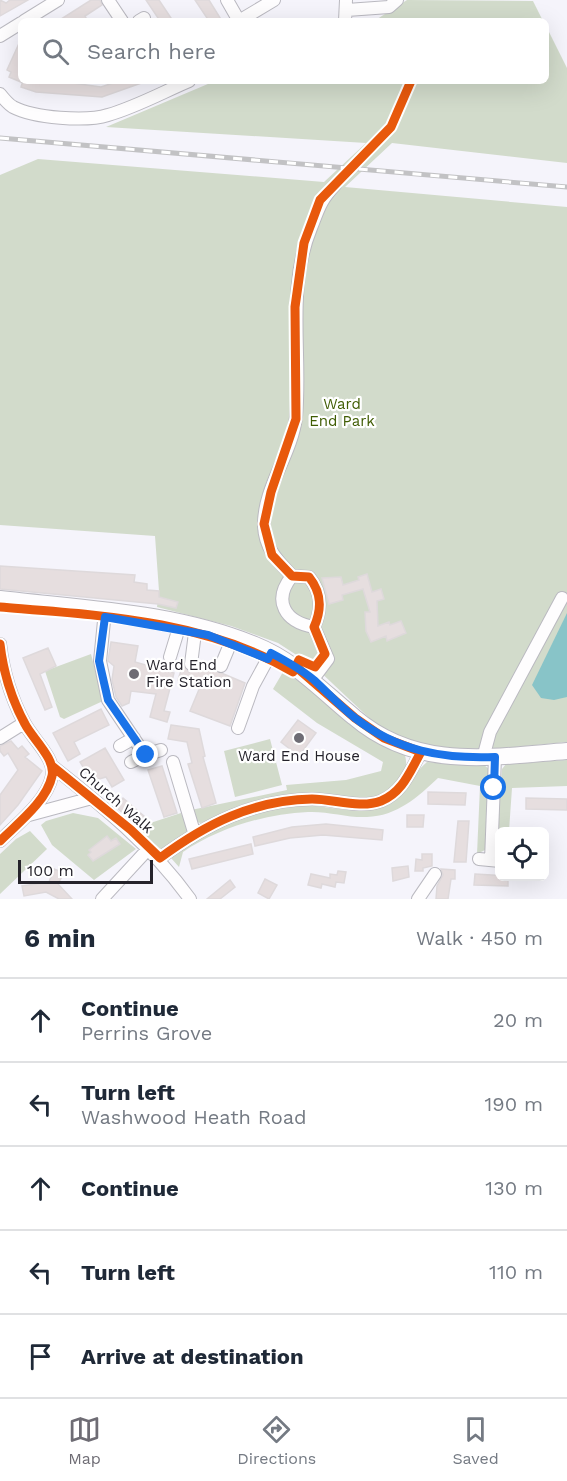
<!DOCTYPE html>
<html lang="en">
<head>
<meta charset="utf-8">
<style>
	body { margin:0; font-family:"Work Sans",sans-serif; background:#f6f6f7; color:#1f2937 }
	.controls { position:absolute; right:18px; bottom:18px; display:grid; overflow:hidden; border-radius:9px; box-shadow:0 6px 24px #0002 }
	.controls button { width:54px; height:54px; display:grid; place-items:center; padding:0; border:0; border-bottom:2px solid #e0e1e3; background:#fff; color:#1f2937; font:30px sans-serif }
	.scale { position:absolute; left:18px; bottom:15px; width:135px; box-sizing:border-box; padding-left:6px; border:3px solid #25232b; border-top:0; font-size:16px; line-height:21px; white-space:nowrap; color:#25232b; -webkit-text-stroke:4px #fff; paint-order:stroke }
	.stop { position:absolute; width:18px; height:18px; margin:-14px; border:4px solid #1a73e8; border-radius:50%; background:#fff }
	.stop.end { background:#1a73e8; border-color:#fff; box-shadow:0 2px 6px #0008 }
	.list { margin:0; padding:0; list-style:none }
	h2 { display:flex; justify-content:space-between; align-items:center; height:78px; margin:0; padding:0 24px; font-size:26px }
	h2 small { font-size:20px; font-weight:400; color:#747a83 }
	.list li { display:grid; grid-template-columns:39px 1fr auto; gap:18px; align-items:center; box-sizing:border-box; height:84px; padding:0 24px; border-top:2px solid #e0e1e3 }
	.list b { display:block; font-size:22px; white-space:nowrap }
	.list p { margin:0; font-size:20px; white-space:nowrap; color:#747a83 }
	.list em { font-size:20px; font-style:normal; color:#747a83 }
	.icon { flex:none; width:33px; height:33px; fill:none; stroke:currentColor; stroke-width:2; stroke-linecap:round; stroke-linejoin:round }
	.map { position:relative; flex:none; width:567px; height:899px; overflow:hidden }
	.search { position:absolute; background:#fff; box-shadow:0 6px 24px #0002; left:18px; right:18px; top:18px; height:66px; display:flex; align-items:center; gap:15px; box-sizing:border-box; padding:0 21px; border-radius:9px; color:#747a83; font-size:22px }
	.sheet { height:498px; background:#fff }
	nav { display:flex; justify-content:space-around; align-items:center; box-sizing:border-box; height:84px; border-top:2px solid #e0e1e3; background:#fff; font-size:16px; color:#747a83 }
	nav a { display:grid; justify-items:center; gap:3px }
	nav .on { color:#6e6c74 }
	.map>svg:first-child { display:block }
	.green { fill:#d2dbcb }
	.water { fill:#88c4c8 }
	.building { fill:#e6dedf; stroke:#ded9db; stroke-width:1.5 }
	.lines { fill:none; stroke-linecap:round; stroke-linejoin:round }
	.minor-casing { stroke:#bab9c0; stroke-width:14 }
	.major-casing { stroke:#bab9c0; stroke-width:18 }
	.minor { stroke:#fefdfe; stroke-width:12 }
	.major { stroke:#fefdfe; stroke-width:16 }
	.rail-casing { stroke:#c2c2c4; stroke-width:5 }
	.rail { stroke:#fff; stroke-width:3; stroke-dasharray:9; stroke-linecap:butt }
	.cycleway-casing { stroke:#fff; stroke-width:13 }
	.cycleway { stroke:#e8590c; stroke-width:9 }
	.route { stroke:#1a73e8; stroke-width:8 }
	.poi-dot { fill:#6e6c74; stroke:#fff; stroke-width:2 }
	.labels { text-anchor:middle; stroke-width:4.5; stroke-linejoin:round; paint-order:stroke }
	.park-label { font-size:15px; fill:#405d04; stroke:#fff }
	.poi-label { font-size:15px; fill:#25232b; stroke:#fff; text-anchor:start }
	.street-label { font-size:15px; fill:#25232b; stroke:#fff }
</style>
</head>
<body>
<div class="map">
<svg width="567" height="899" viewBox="0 0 567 899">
	<rect width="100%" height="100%" fill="#f5f4fb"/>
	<!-- green -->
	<path class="green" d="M407,0l126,1 10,20h-169z
		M546,26l21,42v95l-175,-20 -47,44 222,20v535l-71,7 -70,-1 -41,-15 -70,-66 -37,-24 -47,-17 -74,-19 2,-16 -4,-55 -155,-11v-350l38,-16 286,23 42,-39 -260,-16 109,-46h331z
		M91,654l12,47 -39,18 -4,-2 -15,-46z
		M283,672l19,11 87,66 16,6c6,23 -13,36 -32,44l-125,6 -47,18 -5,-1 -5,-12 96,-20 -1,-5 60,-5 35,-9 2,-9 -66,-39 -44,-34z
		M270,739l12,46 -47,12 -11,-46z
		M567,760v26l-55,2 -3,43 -9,1 -1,18 -3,-2 6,-79 4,-5z
		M427,762l57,3 5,4 -2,80 -10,5 3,-68 -42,-8c-20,19 -41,38 -71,39 -19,1 -39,-6 -59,-5 -44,2 -89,16 -125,40l-4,15 -8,-9c30,-30 92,-53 134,-53 24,1 54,11 78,1 23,-10 27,-30 44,-44z
		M73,813l25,5 38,31 -42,31 -42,-35 -11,-20 5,-4z
		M181,813l8,19 -18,13 -14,5 -19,-23z
		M30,831l17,18 -47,45v-40l16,-15z"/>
	<!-- water -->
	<path class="water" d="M567,613v84l-13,3 -13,-2 -9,-13z"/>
	<!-- building -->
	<path class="building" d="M0,0l6,3 4,-3h18l-28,16z
		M91,0h9l2,5 -17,11 1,2 -4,3h-24z
		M146,0h13l14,21h-13z
		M195,0h14l13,21h-13z
		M21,39v43l-12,-5 2,-5 -4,-2z
		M23,81h35l43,6 18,-6h28l-45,16 -66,-5 -15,-5z
		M0,566l135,9 -1,7 13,2v6l12,1v6l19,5 -2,6 -18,-4 -158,-15z
		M367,574l5,18 9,-3 3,10 -7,2 1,25 11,-4 1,3 11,-4 5,12 -19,8 -1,-5 -15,6 -5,-11 -1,-19h5l-7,-23 -21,6 1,5 -14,4 -7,-26 19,-1 2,8 16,-5 -1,-3z
		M111,642l27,4 -3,16 39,11 -10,38 6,1 -3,10 -17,-5 6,-23 -25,-3 -2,12 -7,3 -6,-9 -4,-17 2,-14 -6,-5z
		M48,648l8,18 -16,8 12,33 -7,3 -22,-52z
		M183,664l6,8 9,-3 7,2 2,-4 38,16 -15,43 -40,-15 10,-24 -22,-7z
		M101,709l8,16 -35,17 6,12 -12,7 -15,-28z
		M298,720l18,13 -17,23 -18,-14z
		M171,725l28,4 6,27 -2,1 13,46 -14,5 -14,-44 4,-1 -5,-21 -19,-3z
		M11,741l7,8 4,-3 7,8 -4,3 17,14 -24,34 -18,20v-30l18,-25 -10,-17 -4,3 -4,-5v-5z
		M105,748l19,32 -12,7 -6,-10 -14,4 -12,-19z
		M162,766l15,47 -13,4 -16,-47z
		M428,792l38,1 -1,12 -37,-1z
		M123,798l21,18 -8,9 -20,-18z
		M526,798l41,1v11l-41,-1z
		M407,815h17l-1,12h-16z
		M458,821h11l-3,41h-12z
		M326,824l57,6 -1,10 -59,-5 -33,3 -35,8 -2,-9 39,-10z
		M107,836l4,5 5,-3 4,6 -27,17 -5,-6 3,-3 -2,-2z
		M251,844l2,10 -61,15 -3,-10z
		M422,854h10v12l-9,2v3h-8l1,-12 6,1z
		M408,866l1,11 -16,4 -1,-13z
		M54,869l10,4 -6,11 14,15h-13l-13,-7 -22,4 -2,-10 27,-4z
		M441,869l14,1v9h-4l-3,20h-12l1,-13 6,-11z
		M338,871l8,1 -2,11 -8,-1 -1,5 -13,-3 -1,4 -13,-3 3,-11 19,4v-4l7,1z
		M475,874l33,2v10l-34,-1z
		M265,879l12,6 -8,14 -11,-6z
		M230,880l5,7 -15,12h-13z"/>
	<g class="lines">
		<!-- minor casing -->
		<g class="minor-casing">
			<path id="minor" d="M108,0l14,21
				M227,0l12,21
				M347,10l42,-3 8,-7
				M24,21l34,-21
				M139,21l5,-3
				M239,21l35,-21
				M345,21l1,-21
				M0,36l21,-13
				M0,94c4,5 8,10 13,13 21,11 73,15 95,8 28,-8 55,-23 81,-34
				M292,576c-14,-15 -27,-27 -28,-50 -1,-38 28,-72 32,-109 6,-64 -10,-128 15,-189 8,-20 9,-27 24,-43
				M105,611l-5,50 8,39 37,55 -14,7
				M0,644c3,26 12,56 25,80 7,14 31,35 27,52 -5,25 -35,48 -52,65
				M170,657l11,-36
				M191,664l5,-39
				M221,666l12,-29
				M313,679l15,-20 -14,-32c8,-18 8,-34 -5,-50l-17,-1c-20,25 -7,46 22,51
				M238,728l15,-42 18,-33
				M0,738l24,-15
				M120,746l14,-8
				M145,755l16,-5
				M483,758l7,-26 72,-134
				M173,762l21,70
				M52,766c52,41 99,79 138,133
				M29,815l63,-17
				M160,858c46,-34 93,-58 152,-59 22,0 48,10 69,2 22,-9 29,-30 40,-49
				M479,859l21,2
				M491,860l4,-103
				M102,899l47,-51
				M418,899l17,-25"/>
		</g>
		<!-- major casing -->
		<g class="major-casing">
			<path id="major" d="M0,599c86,10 174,13 255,46 40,16 66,45 99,72 63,54 137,40 213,34"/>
		</g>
		<!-- minor -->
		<use href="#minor" class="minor"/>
		<!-- major -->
		<use href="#major" class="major"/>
		<!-- rail casing -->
		<g class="rail-casing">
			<path id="rail" d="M0,138l567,49"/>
		</g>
		<!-- rail -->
		<use href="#rail" class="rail"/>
		<!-- cycleway casing -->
		<g class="cycleway-casing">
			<path id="cycleway" d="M0,607c98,8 206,13 293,65l6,-12 16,7 10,-13 -11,-27c8,-18 8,-34 -5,-50l-17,-1 -20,-21 -8,-31 7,-32 25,-73 -1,-112 9,-64 16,-43 71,-73 20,-46
				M0,644c3,26 12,56 25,80 7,14 31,35 27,52 -5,25 -35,48 -52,65
				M52,766l79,64 29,28c46,-34 93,-58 152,-59 22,0 48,10 69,2 22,-9 29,-30 40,-49l-37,-14 -29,-20 -60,-52"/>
		</g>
		<!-- cycleway -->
		<use href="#cycleway" class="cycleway"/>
	</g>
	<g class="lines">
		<!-- route -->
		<path class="route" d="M146,755l-38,-55 -9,-39 6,-44 103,18 60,24 3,-6c15,8 30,16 43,27 14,13 27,27 41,38 42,33 88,41 140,39l-1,31"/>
	</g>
	<!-- markers -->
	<g class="poi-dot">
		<circle cx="134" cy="674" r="6"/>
		<circle cx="299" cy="738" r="6"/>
	</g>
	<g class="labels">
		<!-- park labels -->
		<g class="park-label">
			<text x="342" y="409">Ward<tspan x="342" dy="17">End Park</tspan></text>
		</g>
		<!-- poi labels -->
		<g class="poi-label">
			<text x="146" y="670">Ward End<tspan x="146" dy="17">Fire Station</tspan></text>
			<text x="299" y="761" text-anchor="middle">Ward End House</text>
		</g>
		<!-- street labels -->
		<g class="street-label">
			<text transform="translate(116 800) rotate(41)" y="5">Church Walk</text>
		</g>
	</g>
</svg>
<div class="controls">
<button><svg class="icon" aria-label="locate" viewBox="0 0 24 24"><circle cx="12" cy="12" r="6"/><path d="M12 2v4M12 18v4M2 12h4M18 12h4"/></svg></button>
</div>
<div class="scale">100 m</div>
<div class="stop" style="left:494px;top:788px"></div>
<div class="stop end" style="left:146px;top:755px"></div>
<div class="search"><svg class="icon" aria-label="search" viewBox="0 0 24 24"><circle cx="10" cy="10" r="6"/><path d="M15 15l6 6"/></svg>Search here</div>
</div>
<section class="sheet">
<h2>6 min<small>Walk · 450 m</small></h2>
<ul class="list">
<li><svg class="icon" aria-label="ahead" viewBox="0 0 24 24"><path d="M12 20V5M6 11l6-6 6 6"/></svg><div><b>Continue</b><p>Perrins Grove</p></div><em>20 m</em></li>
<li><svg class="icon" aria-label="left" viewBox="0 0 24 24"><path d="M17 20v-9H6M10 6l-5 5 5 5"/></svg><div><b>Turn left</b><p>Washwood Heath Road</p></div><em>190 m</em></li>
<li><svg class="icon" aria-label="ahead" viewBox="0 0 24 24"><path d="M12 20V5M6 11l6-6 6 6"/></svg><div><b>Continue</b></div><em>130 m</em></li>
<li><svg class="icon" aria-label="left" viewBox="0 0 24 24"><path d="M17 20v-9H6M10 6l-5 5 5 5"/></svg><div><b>Turn left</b></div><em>110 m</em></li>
<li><svg class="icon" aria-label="arrive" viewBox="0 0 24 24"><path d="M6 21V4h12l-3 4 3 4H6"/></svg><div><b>Arrive at destination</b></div></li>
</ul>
</section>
<nav>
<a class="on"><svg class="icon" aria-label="map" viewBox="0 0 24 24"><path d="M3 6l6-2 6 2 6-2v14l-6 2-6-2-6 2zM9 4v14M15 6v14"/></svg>Map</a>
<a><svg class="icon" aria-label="directions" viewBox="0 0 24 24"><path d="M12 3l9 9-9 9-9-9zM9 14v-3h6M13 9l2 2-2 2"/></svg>Directions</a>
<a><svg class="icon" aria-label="saved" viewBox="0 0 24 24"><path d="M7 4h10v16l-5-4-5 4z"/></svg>Saved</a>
</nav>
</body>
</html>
